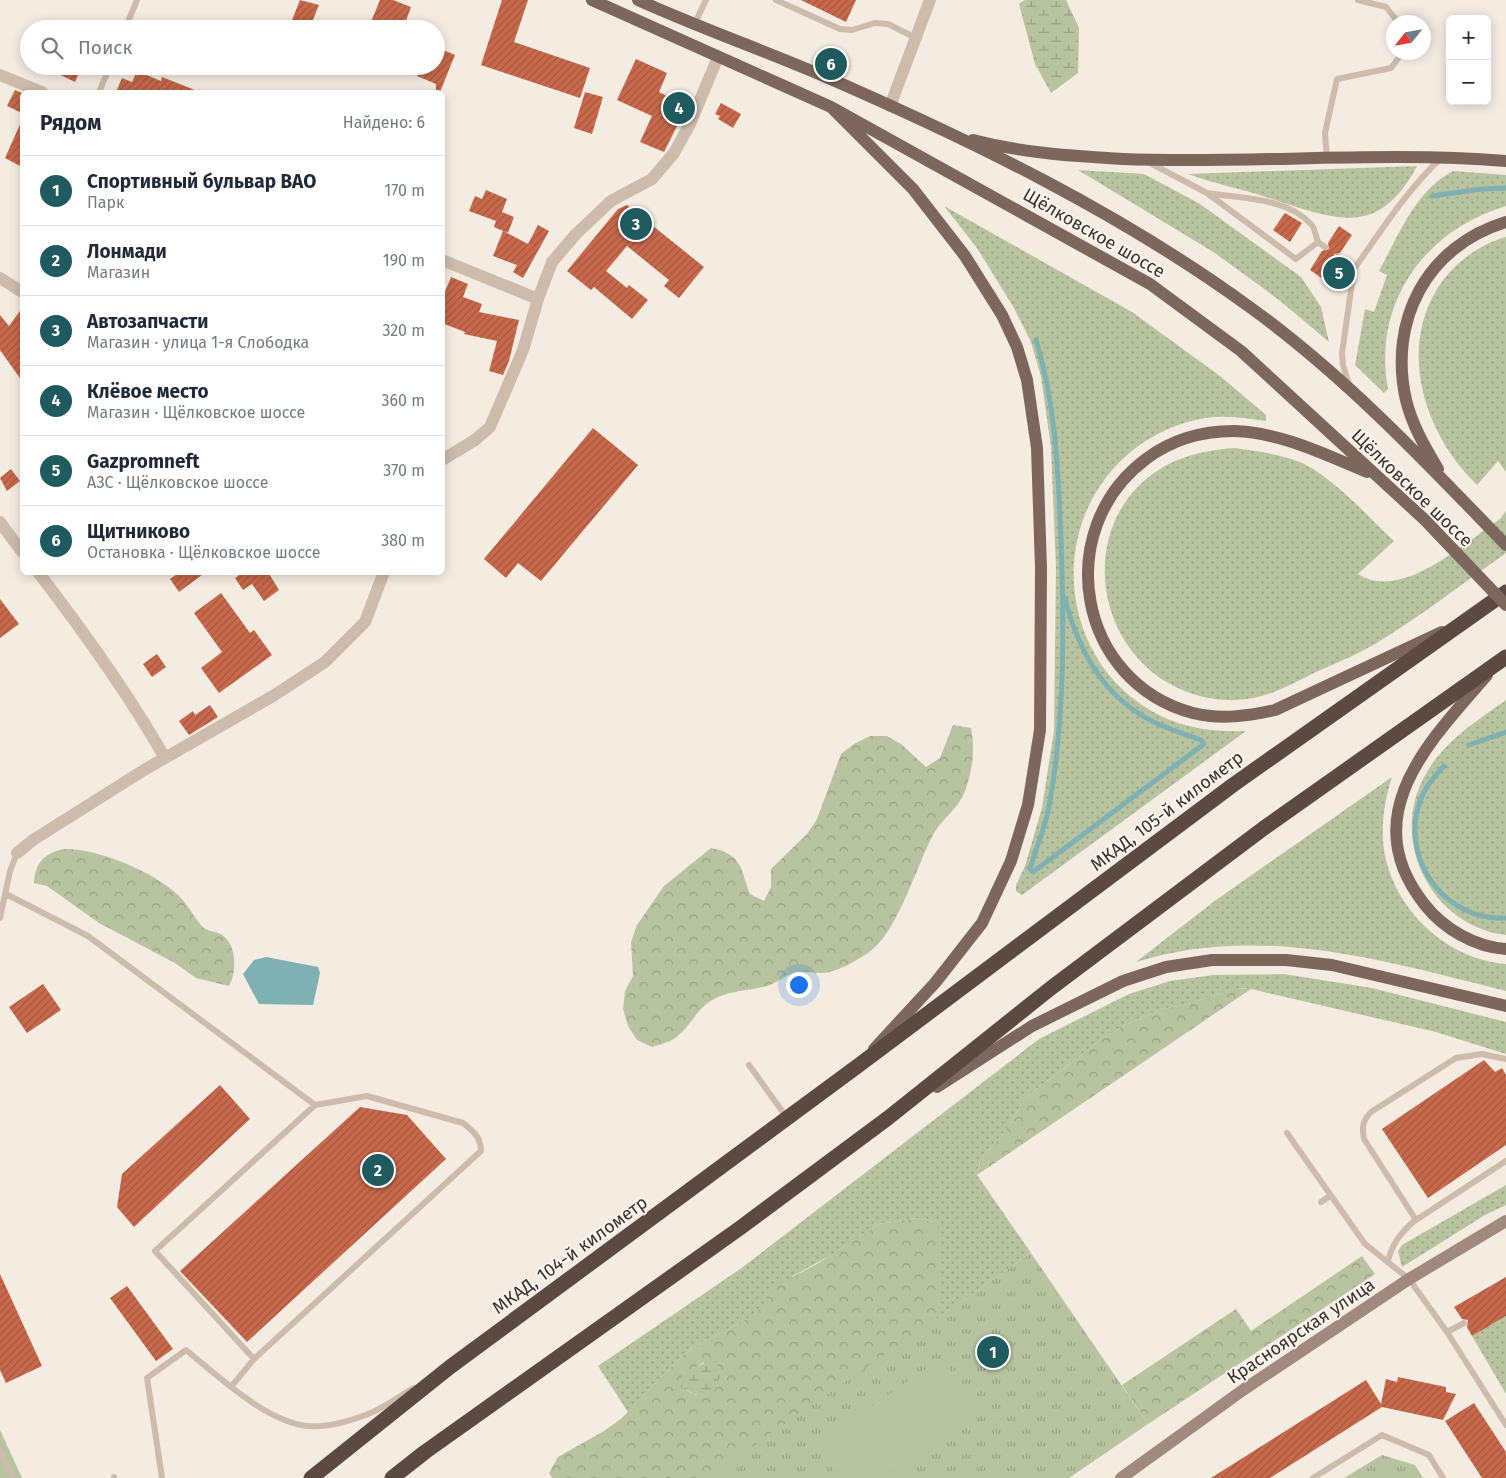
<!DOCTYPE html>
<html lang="ru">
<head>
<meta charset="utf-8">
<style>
	body { margin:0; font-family:"Fira Sans",sans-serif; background:#f2f2f3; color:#1f2937 }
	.controls { position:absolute; right:15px; top:15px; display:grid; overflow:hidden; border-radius:8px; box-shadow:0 2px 12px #0003 }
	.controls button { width:45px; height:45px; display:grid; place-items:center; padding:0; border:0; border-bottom:1px solid #e0e1e3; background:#fff; color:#1f2937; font:25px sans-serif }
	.compass { position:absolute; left:1386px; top:15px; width:45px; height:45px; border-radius:50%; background:#fff; box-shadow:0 2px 12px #0003; rotate:239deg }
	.you { position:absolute; left:798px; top:984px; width:18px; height:18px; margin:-12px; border:4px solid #fff; border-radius:50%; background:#1a73e8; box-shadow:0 0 0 8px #1a73e833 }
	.badge { display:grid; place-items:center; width:32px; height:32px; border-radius:50%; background:#1f5a5e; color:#fff; font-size:16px; font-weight:700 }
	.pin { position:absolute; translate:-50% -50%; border:2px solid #fff; box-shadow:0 1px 5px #0006 }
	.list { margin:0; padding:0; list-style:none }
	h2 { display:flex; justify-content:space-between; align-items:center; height:65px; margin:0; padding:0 20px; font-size:21px }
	h2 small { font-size:16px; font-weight:400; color:#747a83 }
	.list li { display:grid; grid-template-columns:32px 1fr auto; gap:15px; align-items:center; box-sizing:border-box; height:70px; padding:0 20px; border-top:1px solid #e0e1e3 }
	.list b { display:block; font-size:19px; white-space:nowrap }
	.list p { margin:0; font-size:16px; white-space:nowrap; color:#747a83 }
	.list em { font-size:16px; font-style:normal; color:#747a83 }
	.icon { flex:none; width:28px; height:28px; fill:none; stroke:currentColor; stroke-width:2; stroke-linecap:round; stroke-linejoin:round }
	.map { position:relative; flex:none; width:1506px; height:1478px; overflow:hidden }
	.search { position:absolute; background:#fff; box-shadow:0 2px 12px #0003; left:20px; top:20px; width:425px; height:55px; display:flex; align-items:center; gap:12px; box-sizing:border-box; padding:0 18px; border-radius:28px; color:#747a83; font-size:19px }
	.panel { position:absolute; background:#fff; box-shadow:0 2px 12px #0003; left:20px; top:90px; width:425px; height:485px; border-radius:8px }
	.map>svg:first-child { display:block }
	.grass { fill:url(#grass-dots) }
	.forest { fill:url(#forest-crowns); fill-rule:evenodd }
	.wetland { fill:url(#wetland-marsh) }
	.park { fill:url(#park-tufts) }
	.garden { fill:#b8c4a0 }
	.water { fill:#7fb0b2 }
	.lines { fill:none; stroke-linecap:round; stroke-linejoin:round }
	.stream { stroke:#7fb0b2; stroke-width:5 }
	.building { fill:url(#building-hatch) }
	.lane { stroke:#cdbbac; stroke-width:6 }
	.street { stroke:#cdbbac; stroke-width:12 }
	.secondary { stroke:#a18a7d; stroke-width:12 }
	.primary { stroke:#7d675c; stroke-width:12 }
	.highway { stroke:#5c4a42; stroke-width:15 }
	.primary-bridge { stroke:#7d675c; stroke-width:12 }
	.labels { text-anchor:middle; stroke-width:4; stroke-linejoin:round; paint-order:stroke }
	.street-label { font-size:18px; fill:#3b302b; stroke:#fbf5ee }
</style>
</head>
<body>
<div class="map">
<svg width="1506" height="1478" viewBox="0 0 1506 1478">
	<defs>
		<pattern id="grass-dots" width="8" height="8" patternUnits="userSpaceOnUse" patternTransform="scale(1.25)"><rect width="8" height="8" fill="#b8c4a0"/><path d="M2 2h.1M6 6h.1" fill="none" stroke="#97a083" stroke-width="1.8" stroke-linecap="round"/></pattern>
		<pattern id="forest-crowns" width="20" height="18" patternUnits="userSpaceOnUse" patternTransform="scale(1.25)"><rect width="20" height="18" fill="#b8c4a0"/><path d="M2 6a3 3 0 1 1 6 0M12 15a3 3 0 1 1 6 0" fill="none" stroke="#97a083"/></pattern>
		<pattern id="wetland-marsh" width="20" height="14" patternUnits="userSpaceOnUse" patternTransform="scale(1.25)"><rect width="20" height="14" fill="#b8c4a0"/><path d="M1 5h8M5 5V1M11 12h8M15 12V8" fill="none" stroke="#97a083"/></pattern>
		<pattern id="park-tufts" width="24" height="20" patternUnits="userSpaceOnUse" patternTransform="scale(1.25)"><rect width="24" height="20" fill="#b8c4a0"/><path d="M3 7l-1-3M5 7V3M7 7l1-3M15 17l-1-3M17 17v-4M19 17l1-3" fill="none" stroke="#97a083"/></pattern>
		<pattern id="building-hatch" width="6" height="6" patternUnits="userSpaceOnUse" patternTransform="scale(1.25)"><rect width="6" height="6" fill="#c8694b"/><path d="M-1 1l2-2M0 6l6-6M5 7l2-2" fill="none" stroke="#a4573f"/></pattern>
	</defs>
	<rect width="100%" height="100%" fill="#f4ebe1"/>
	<!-- grass -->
	<path class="grass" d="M1417,166c-39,74 -83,53 -148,32 -27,-9 -54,-14 -81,-24z
		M1078,170l66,4 56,30 101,73 20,30 8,35 -50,-42 -64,-47z
		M1453,171l53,4v31c-81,24 -134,97 -118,183l-4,4 -29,-28 10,-56 9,3 13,-37 -8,-4c20,-36 36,-80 74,-100z
		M944,206l188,106 88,64 46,39v6c-21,-3 -41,-6 -61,-3 -35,6 -68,24 -91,50 -69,76 -47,203 47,248 27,13 55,16 85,15l-224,164 -6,-4v-6l9,-19 17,-58 12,-77 2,-163 -5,-121 -10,-70 -10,-35 -17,-34 -37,-60z
		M1506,237v235l-8,-11 -21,24c-54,-52 -82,-141 -33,-206 16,-20 37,-35 62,-42z
		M1234,448c21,3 54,7 72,17 34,19 60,50 88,76l-36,33c44,28 106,-31 142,-55l6,-8v42c-43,30 -86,64 -131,91 -19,11 -41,20 -61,29 -22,11 -43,23 -67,26 -20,3 -41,0 -60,-7 -96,-36 -114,-174 -22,-226 22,-12 45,-16 69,-18z
		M1506,700v235c-76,-9 -119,-98 -79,-163 18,-31 51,-52 79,-72z
		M1392,777c-7,21 -10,41 -9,64 5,63 60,118 123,123v27c-122,-30 -246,-68 -370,-29l80,-62z
		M1284,974l88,14 134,34v32l-70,-22 -185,-43 -14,-1 -49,16 -26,5 -37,16 -22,13 -78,60 -16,28 -29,35 -3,14 54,78 -96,67 4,-19 -5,-79 -18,-4 -37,6 -46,30 -40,22 -37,38 -62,33 -13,10 -53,55 -30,-46 145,-99 296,-228 90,-45 41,-13 43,-6z
		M1506,1185v20l-21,10 -83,52 -4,-16 4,-6z
		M1506,1316v78l-34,-58z"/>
	<!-- forest -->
	<path class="forest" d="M953,725l18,3c4,22 2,41 -6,63 -6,17 -22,27 -31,42 -17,31 -37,101 -65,119 -11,8 -27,17 -40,20 -11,3 -23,-2 -34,1 -10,2 -18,10 -28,13 -17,5 -34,4 -51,12 -17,8 -21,21 -34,34 -8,9 -19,12 -30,15l-15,-7 -9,-14 -5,-17 2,-18 8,-15 -2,-34 6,-17 27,-39 47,-38c31,6 29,19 39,46l14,7 7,-14v-18l36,-35 10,-15 24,-65 13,-10 16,-8h17l14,8 25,23 14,-9z
		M64,849c33,-1 90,23 114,46 10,9 17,25 26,33 5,4 13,3 18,7 15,10 15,37 7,51l-33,-8 -21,-15 -76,-40 -52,-37 -13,-3c1,-20 10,-30 30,-34z
		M1237,988l14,1 -274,186 3,-14 29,-35 16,-28 78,-60 22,-13 37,-16 26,-5z
		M916,1218l18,4 5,7v72l-5,27 -207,150h-175l-3,-5 9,-16 46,-26 18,-13 59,-61 13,-10 62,-33 21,-29 40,-21 62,-40zM704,1362l-7,33 -16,-7 2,-12z
		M1362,1256l13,18 -227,150 -26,-39 114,-76 15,22z"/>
	<!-- wetland -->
	<path class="wetland" d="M1025,0h41l13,28 -1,45 -27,20 -16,-29 -16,-60z
		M712,1360l11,11 -11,23 -7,4 -24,-10 1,-12 7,-6z"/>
	<!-- park -->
	<path class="park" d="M1031,1253l117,171 -79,54h-362z
		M1382,1455l33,10 8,13h-79z"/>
	<!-- garden -->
	<path class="garden" d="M941,1358l37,54 -94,66h-45l-23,-33z
		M0,1430l22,48h-22z"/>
	<!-- water -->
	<path class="water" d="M266,957l52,10 2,6 -7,32 -54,-1 -16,-30 11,-14z"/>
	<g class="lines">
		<!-- stream -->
		<path class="stream" d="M1432,196l50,-7 24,-1
			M1036,340c20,65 22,131 25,198 3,90 4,181 -12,269 -4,21 -13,41 -19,62l3,3 171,-128 -3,-4c-14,-5 -29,-10 -43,-16 -53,-24 -80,-73 -93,-126
			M1469,745l37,-13
			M1444,766c-12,13 -22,25 -26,42 -15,56 29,113 88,110"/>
	</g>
	<!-- building -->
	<path class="building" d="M300,0l19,5 -9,22 -18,-7z
		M380,0h13l18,7 -8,22h-35z
		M502,0h26l-14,42 76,26 -10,30 -99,-33z
		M801,0h55l-10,22z
		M436,47l19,8 -15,37h-4v-8l-19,-8 4,-10h15z
		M636,59l31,14 -8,19 28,14 -23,46 -24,-10 12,-26 -35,-16z
		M42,66h40l-7,16z
		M137,71l24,10 1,-4 38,15h-84l6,-14 10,4z
		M15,90l7,3v20l-15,-7z
		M585,92l18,5 -11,37 -18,-6z
		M721,103l20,11 -8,14 -15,-9 2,-3 -5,-2z
		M22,120v47l-17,-9z
		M486,190l21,9 -5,13 12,5 -6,16 -14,-6 2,-6 -27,-10 6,-15 7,3z
		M627,205l77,62 -25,31 -15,-12 5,-6 -42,-34 -21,25 21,17 2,-3 19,15 -16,19 -38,-32 -3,3 -24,-19 51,-62z
		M1285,213l17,10 -12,19 -17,-12z
		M538,225l11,6 -26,47 -10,-6 4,-7 -24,-9 10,-25 25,13z
		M1339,226l13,9 -12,18 -6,1 1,7 -12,18 -13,-9 12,-19 7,-2 -1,-6z
		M451,277l17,7 -5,13 19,7 -3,8 40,8 -10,41 -6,14 -14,-4 8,-30 -33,-7 1,-2 -23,-9v-24z
		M22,308v73l-22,-31v-35l9,11z
		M593,428l45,37 -97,116 -23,-18 -12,15 -22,-19z
		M11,469l9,12 -13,10 -7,-13z
		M180,572h26l-27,20 -9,-13z
		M243,572h25l11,18 -15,11 -12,-17 -9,6 -8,-12z
		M221,593l29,40 4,-3 18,25 -53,38 -18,-25 21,-16 -28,-39z
		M0,599l19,25 -19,14z
		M157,654l9,13 -14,10 -9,-13z
		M210,705l8,12 -29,18 -10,-14 14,-10 2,4z
		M43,984l18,26 -34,23 -18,-26z
		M1484,1060l11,12 7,-4 4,7v70l-78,53 -46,-69z
		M220,1085l30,34 -116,108 -17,-20 5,-33z
		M360,1107l47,8 39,44 -199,183 -67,-71z
		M0,1274l42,92 -36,17 -6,-13z
		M1506,1277v39l-34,20 -5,-9 1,-7 -6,-1 -8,-12z
		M127,1286l46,63 -17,12 -46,-63z
		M1398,1377l48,10v5l10,2 -13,26 -61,-13 -112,71h-59l155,-98 15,24 5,-25 11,3z
		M1474,1403l32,49v26h-24l-37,-57z"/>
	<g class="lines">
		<!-- lane -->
		<path class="lane" d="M776,0l64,29 12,1 23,-7 13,1 28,14
			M1358,0l28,7 12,15
			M694,25l12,-25
			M125,29l12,-29
			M99,92l11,-26
			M1327,159l-2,-26 12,-54 54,-11 12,-16
			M1148,162l59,31 89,66 22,-17 7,5
			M1208,193c33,6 78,4 103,31 4,4 5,13 7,18
			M1338,257l16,12 -12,84 1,12 6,20
			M1354,269c27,-38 53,-79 87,-111
			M6,894l82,42 227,169 52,-9 96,27c10,8 18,14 18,28l-227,208 -99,-108 160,-146
			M0,918l10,-47 7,-18
			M749,1065l38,53
			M1287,1133l78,111 44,35 38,53 59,93
			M1321,1202l9,-6
			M1416,1220l-52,-81c-2,-11 -2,-18 7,-27l85,-54 26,-4 24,5
			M1388,1261c4,-17 12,-27 25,-39l93,-61
			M1447,1332l17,-9
			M231,1387l23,-28
			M0,1450l13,28
			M114,1477v1
			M162,1478l-15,-100 39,-28c32,26 80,72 122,76 20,2 42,-5 60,-12 16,-6 31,-18 46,-26
			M1313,1478l69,-43 47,20 14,23"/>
		<!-- street -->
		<path class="street" d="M0,75l42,17
			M890,106l40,-106
			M442,260l96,39
			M0,278l22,14
			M442,460l33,-20 15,-13 33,-77 15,-51 14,-37 24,-28 35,-33 41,-22 22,-26 16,-29 28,-67
			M0,522l22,30
			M38,572c46,60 90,121 127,186
			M17,853l16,-13 111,-70 129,-74 52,-34 40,-40 19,-50"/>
		<!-- secondary -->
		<path class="secondary" d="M1121,1478l122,-88 166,-111 97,-58"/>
		<!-- primary -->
		<path class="primary" d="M592,0l239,107 319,177 91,67 184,169
			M638,0c62,28 125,50 188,77 147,64 295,136 425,231 94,68 175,154 255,237
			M831,107l82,82 52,67 37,59 15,32 10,33 10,68 4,120 -1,162 -12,75 -17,56 -29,62 -47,60 -61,66
			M973,140c50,13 99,16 150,19 128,5 256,-8 383,2
			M1438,469c-13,-22 -26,-44 -32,-69 -18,-80 21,-154 100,-178
			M1367,472c-41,-17 -87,-40 -133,-41 -32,0 -63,9 -88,28 -95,71 -69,223 47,254 28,7 55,3 82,-3l167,-78
			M1487,675c-58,67 -133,141 -62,230 19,24 50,42 81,44
			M937,1087l95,-61 91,-45 43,-14 46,-7h74l46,5 174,41"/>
		<!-- highway -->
		<path class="highway" d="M311,1478l139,-111 405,-299 378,-283 273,-193
			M392,1478l33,-26 315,-224 148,-110 163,-130 213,-160 242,-171"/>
		<!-- primary-bridge -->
		<path class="primary-bridge" d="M1425,520l81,85"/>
	</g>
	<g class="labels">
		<!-- street labels -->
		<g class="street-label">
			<text transform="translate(1094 233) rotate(30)" y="6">Щёлковское шоссе</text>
			<text transform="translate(1412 488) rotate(44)" y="6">Щёлковское шоссе</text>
			<text transform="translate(1167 811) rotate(-37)" y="6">МКАД, 105-й километр</text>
			<text transform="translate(570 1255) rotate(-36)" y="6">МКАД, 104-й километр</text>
			<text transform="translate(1301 1331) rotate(-34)" y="6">Красноярская улица</text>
		</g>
	</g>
</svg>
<div class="controls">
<button>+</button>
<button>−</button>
</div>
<svg class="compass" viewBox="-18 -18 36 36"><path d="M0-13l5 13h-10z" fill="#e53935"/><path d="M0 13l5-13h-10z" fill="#747a83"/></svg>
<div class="you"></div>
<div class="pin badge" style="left:993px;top:1352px">1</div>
<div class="pin badge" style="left:378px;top:1170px">2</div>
<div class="pin badge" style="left:636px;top:224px">3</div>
<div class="pin badge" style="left:679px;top:108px">4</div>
<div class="pin badge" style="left:1339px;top:273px">5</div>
<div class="pin badge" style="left:831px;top:64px">6</div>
<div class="search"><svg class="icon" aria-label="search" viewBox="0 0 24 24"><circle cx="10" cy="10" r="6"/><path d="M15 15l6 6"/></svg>Поиск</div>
<section class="panel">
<h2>Рядом<small>Найдено: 6</small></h2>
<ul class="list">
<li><span class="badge">1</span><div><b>Спортивный бульвар ВАО</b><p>Парк</p></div><em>170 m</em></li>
<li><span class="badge">2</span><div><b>Лонмади</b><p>Магазин</p></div><em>190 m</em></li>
<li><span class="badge">3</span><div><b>Автозапчасти</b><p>Магазин · улица 1-я Слободка</p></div><em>320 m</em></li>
<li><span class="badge">4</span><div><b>Клёвое место</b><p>Магазин · Щёлковское шоссе</p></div><em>360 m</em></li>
<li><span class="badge">5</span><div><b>Gazpromneft</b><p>АЗС · Щёлковское шоссе</p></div><em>370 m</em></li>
<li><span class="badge">6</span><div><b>Щитниково</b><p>Остановка · Щёлковское шоссе</p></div><em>380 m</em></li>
</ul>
</section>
</div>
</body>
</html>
